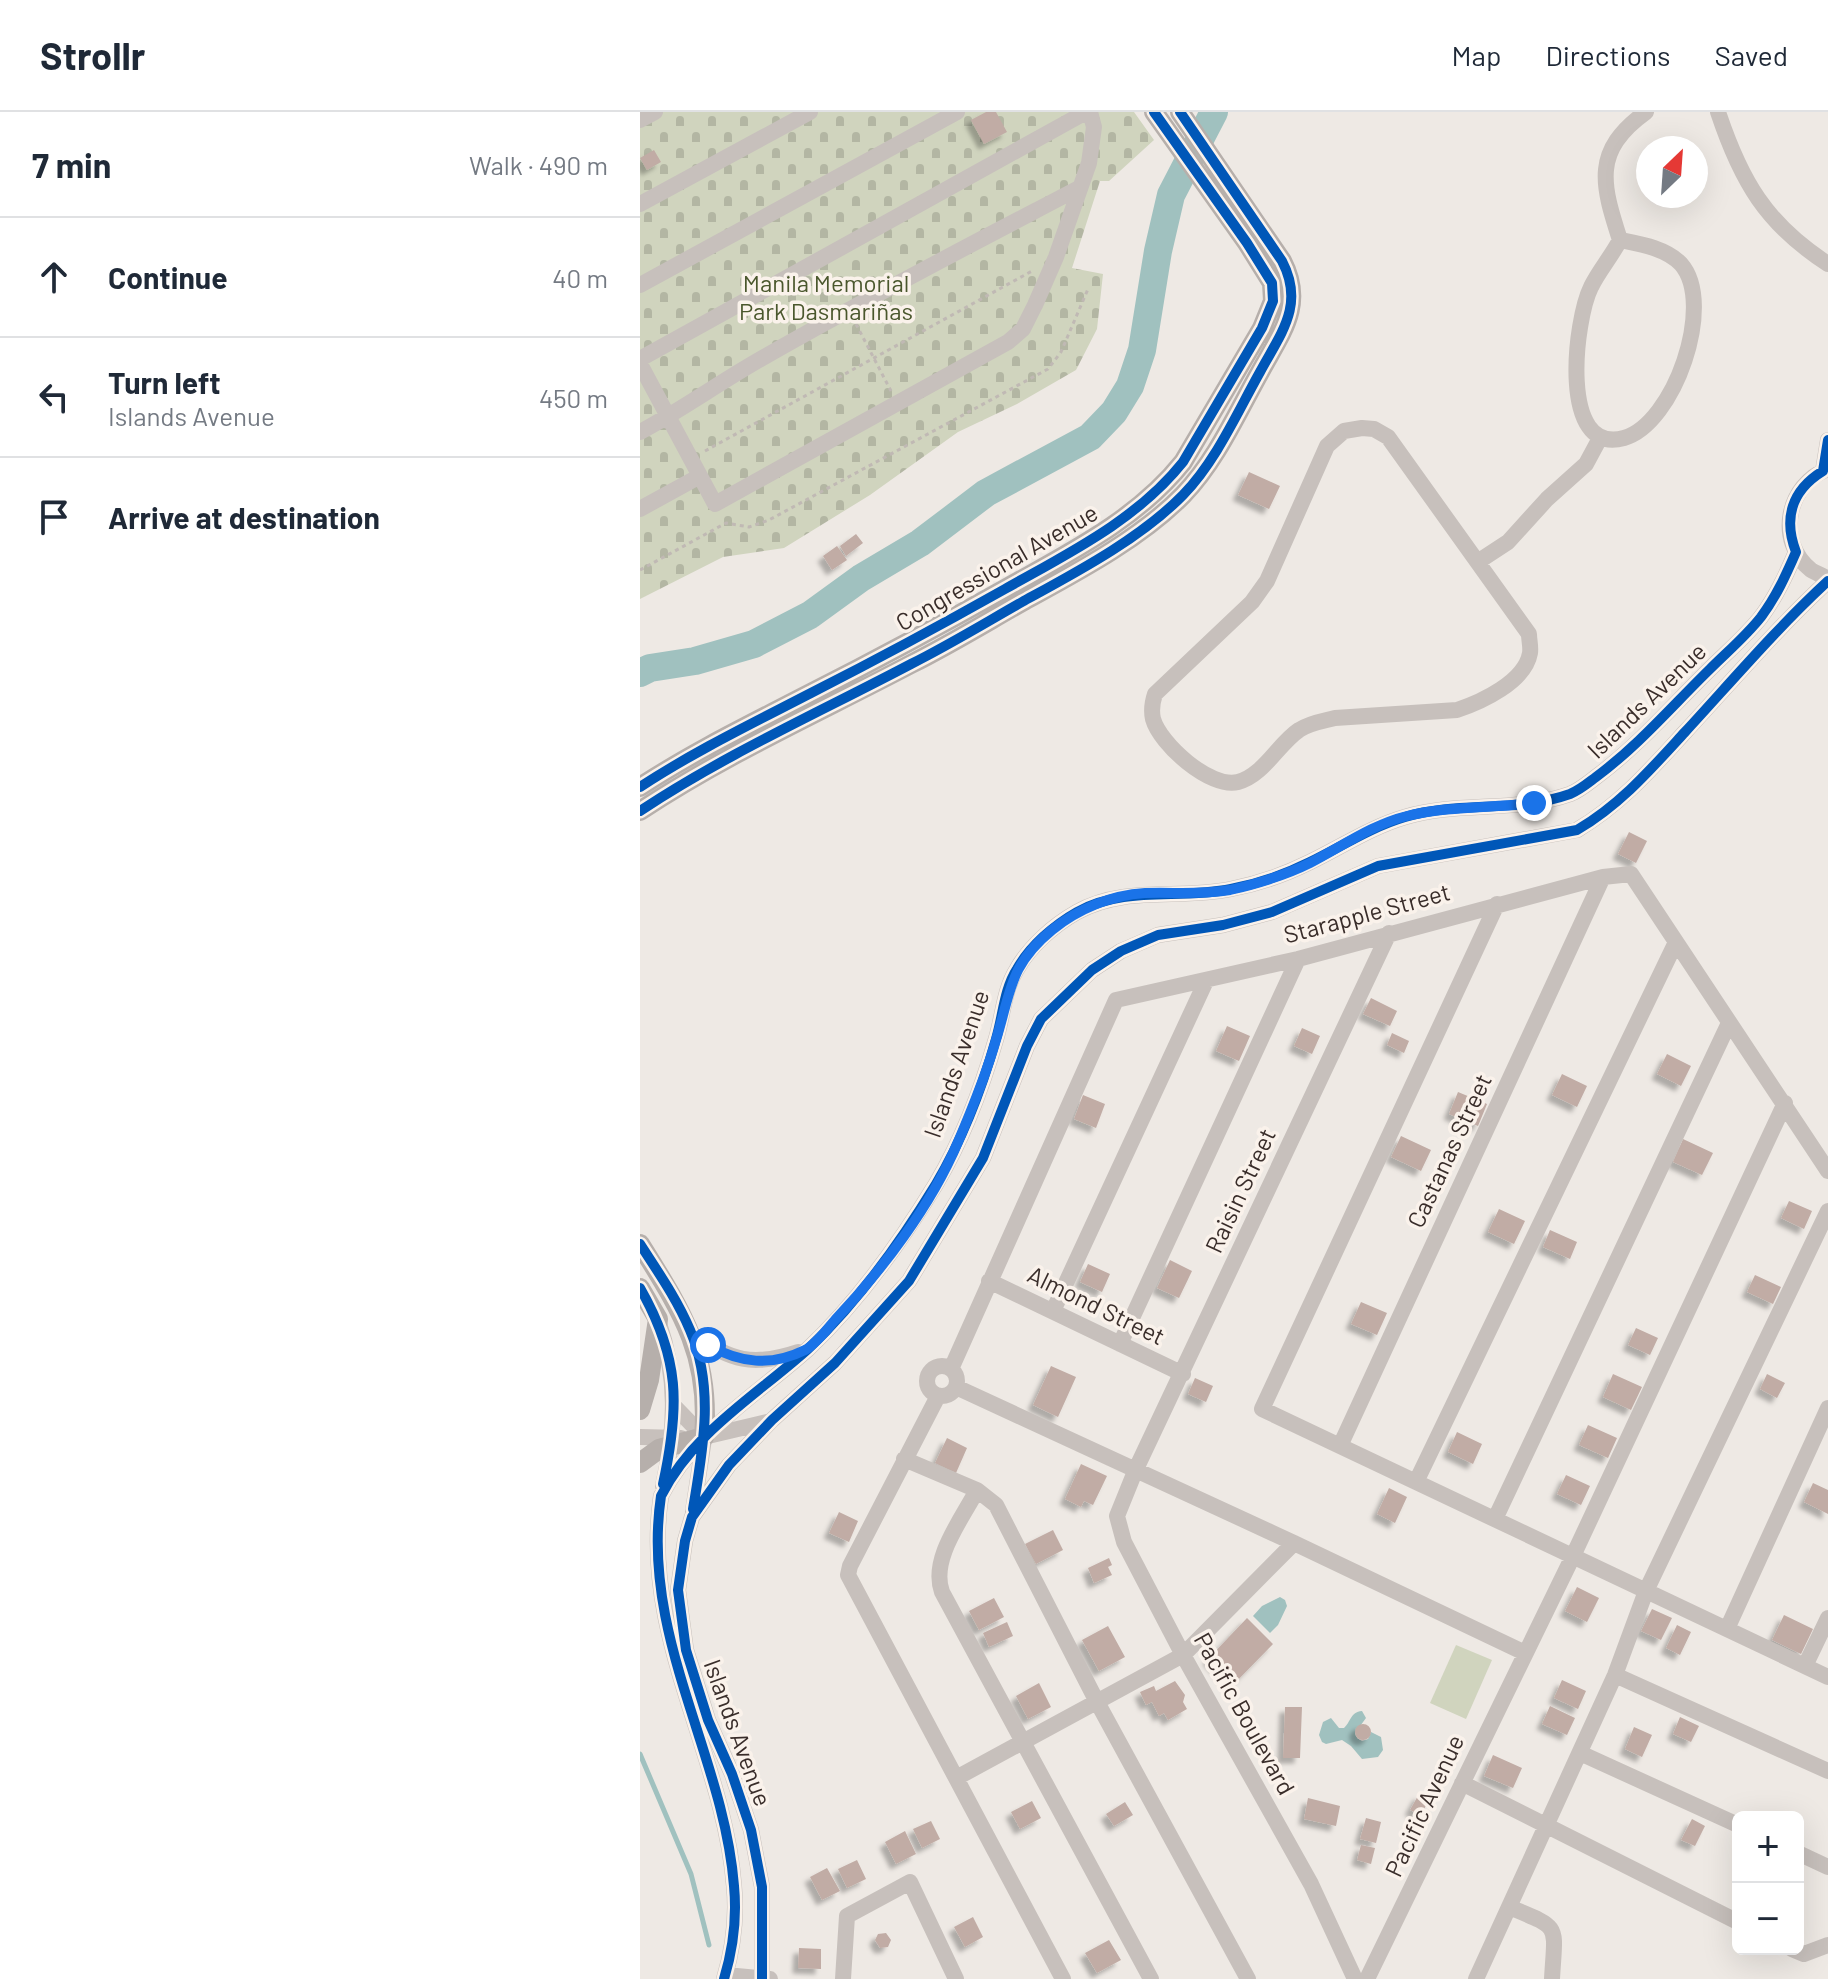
<!DOCTYPE html>
<html lang="en">
<head>
<meta charset="utf-8">
<style>
	body { margin:0; font-family:Barlow,sans-serif; background:#f6f6f7; color:#1f2937 }
	.controls { position:absolute; right:24px; bottom:24px; display:grid; overflow:hidden; border-radius:12px; box-shadow:0 8px 32px #0002 }
	.controls button { width:72px; height:72px; display:grid; place-items:center; padding:0; border:0; border-bottom:2px solid #e0e1e3; background:#fff; color:#1f2937; font:40px sans-serif }
	.compass { position:absolute; left:996px; top:24px; width:72px; height:72px; border-radius:50%; background:#fff; box-shadow:0 8px 32px #0002; rotate:25deg }
	.stop { position:absolute; width:24px; height:24px; margin:-18px; border:6px solid #1a73e8; border-radius:50%; background:#fff }
	.stop.end { background:#1a73e8; border-color:#fff; box-shadow:0 2px 8px #0008 }
	.list { margin:0; padding:0; list-style:none }
	h2 { display:flex; justify-content:space-between; align-items:center; height:104px; margin:0; padding:0 32px; font-size:34px }
	h2 small { font-size:26px; font-weight:400; color:#747a83 }
	.list li { display:grid; grid-template-columns:52px 1fr auto; gap:24px; align-items:center; box-sizing:border-box; height:120px; padding:0 32px; border-top:2px solid #e0e1e3 }
	.list b { display:block; font-size:30px; white-space:nowrap }
	.list p { margin:0; font-size:26px; white-space:nowrap; color:#747a83 }
	.list em { font-size:26px; font-style:normal; color:#747a83 }
	.icon { flex:none; width:44px; height:44px; fill:none; stroke:currentColor; stroke-width:2; stroke-linecap:round; stroke-linejoin:round }
	.map { position:relative; flex:none; width:1188px; height:1867px; overflow:hidden }
	header { display:flex; align-items:center; gap:48px; box-sizing:border-box; height:112px; padding:0 40px; background:#fff; border-bottom:2px solid #e0e1e3 }
	header strong { font-size:38px }
	nav { display:flex; gap:44px; margin-inline-start:auto; font-size:28px }
	main { display:flex }
	aside { flex:1; background:#fff }
	.map>svg:first-child { display:block }
	.grass { fill:#d0d4be }
	.cemetery { fill:url(#cemetery-stones) }
	.water { fill:#a0c1bf }
	.lines { fill:none; stroke-linecap:round; stroke-linejoin:round }
	.stream { stroke:#a0c1bf; stroke-width:5 }
	.river { stroke:#a0c1bf; stroke-width:28 }
	.building { fill:#c1aca5; filter:url(#shadow) }
	.path { stroke:#c0b9b4; stroke-width:3; stroke-dasharray:4 4; stroke-linecap:butt }
	.minor { stroke:#c7c0bc; stroke-width:16 }
	.major { stroke:#b6afab; stroke-width:20 }
	.cycleway-casing { stroke:#faf2eb; stroke-width:15 }
	.cycleway { stroke:#0057b8; stroke-width:10 }
	.route { stroke:#1a73e8; stroke-width:10 }
	.labels { text-anchor:middle; stroke-width:7; stroke-linejoin:round; paint-order:stroke }
	.park-label { font-size:24px; fill:#4a572d; stroke:#faf2eb }
	.street-label { font-size:24px; fill:#392d2a; stroke:#faf2eb }
</style>
</head>
<body>
<header>
<strong>Strollr</strong>
<nav><a>Map</a><a>Directions</a><a>Saved</a></nav>
</header>
<main>
<aside>
<h2>7 min<small>Walk · 490 m</small></h2>
<ul class="list">
<li><svg class="icon" aria-label="ahead" viewBox="0 0 24 24"><path d="M12 20V5M6 11l6-6 6 6"/></svg><div><b>Continue</b></div><em>40 m</em></li>
<li><svg class="icon" aria-label="left" viewBox="0 0 24 24"><path d="M17 20v-9H6M10 6l-5 5 5 5"/></svg><div><b>Turn left</b><p>Islands Avenue</p></div><em>450 m</em></li>
<li><svg class="icon" aria-label="arrive" viewBox="0 0 24 24"><path d="M6 21V4h12l-3 4 3 4H6"/></svg><div><b>Arrive at destination</b></div></li>
</ul>
</aside>
<div class="map">
<svg width="1188" height="1867" viewBox="0 0 1188 1867">
	<defs>
		<pattern id="cemetery-stones" width="16" height="16" patternUnits="userSpaceOnUse" patternTransform="scale(2)"><rect width="16" height="16" fill="#d0d4be"/><path d="M2 7V4a2 2 0 0 1 4 0v3zM10 15v-3a2 2 0 0 1 4 0v3z" fill="#b3b6a3"/></pattern>
		<filter id="shadow"><feDropShadow dx="-5.5" dy="5.5" stdDeviation="2" flood-color="#0004"/></filter>
	</defs>
	<rect width="100%" height="100%" fill="#eee9e4"/>
	<!-- grass -->
	<path class="grass" d="M816,1533l36,15 -26,59 -36,-16z"/>
	<!-- cemetery -->
	<path class="cemetery" d="M0,0h494l20,28 -45,41h-9l-28,87 31,6 -6,55 -21,41 -59,34 -59,28 -88,63 -86,53 -61,9 -83,42z"/>
	<!-- water -->
	<path class="water" d="M640,1485l5,3 2,6 -9,19 -8,8 -17,-17 9,-10z
		M722,1599l4,7 -11,15 2,5 5,3 6,-2 3,-7 10,5 2,13 -5,7 -16,2 -11,-13 -9,-6 -16,4 -4,-2 -3,-7 4,-13 8,-4 8,10h5c7,-6 6,-16 18,-17z"/>
	<g class="lines">
		<!-- stream -->
		<path class="stream" d="M0,1642l51,120 18,71"/>
		<!-- river -->
		<path class="river" d="M0,561l10,-5 45,-7 59,-17 56,-29 51,-37 59,-35 66,-50 104,-56 24,-25 16,-26 12,-36 16,-99 13,-56 43,-83"/>
	</g>
	<!-- building -->
	<path class="building" d="M346,0h10l11,20 -23,12 -13,-24z
		M14,38l7,12 -14,8 -7,-12z
		M609,360l31,14 -11,23 -31,-14z
		M216,422l7,9 -17,13 -6,-10z
		M197,434l10,14 -15,10 -9,-14z
		M989,720l18,9 -11,22 -18,-9z
		M731,886l26,13 -7,15 -27,-12z
		M587,914l23,10 -11,25 -23,-10z
		M662,916l18,8 -8,18 -18,-8z
		M752,921l17,8 -5,12 -17,-8z
		M1027,942l24,12 -10,20 -24,-12z
		M922,962l25,12 -10,21 -25,-12z
		M818,980l29,12 -9,22 -29,-12z
		M443,983l22,9 -9,24 -22,-9z
		M761,1024l30,14 -10,21 -30,-14z
		M1043,1027l30,14 -11,22 -29,-13z
		M1149,1089l23,10 -8,18 -23,-11z
		M859,1097l26,12 -11,23 -26,-12z
		M910,1118l27,12 -7,17 -27,-12z
		M530,1148l22,11 -13,27 -22,-10z
		M448,1152l22,10 -8,18 -22,-10z
		M1115,1163l26,12 -8,17 -26,-12z
		M721,1190l26,11 -10,22 -26,-11z
		M996,1216l22,10 -8,17 -22,-10z
		M411,1254l25,11 -18,40 -25,-12z
		M973,1262l29,13 -11,23 -28,-13z
		M1127,1262l18,9 -8,15 -17,-9z
		M555,1266l18,8 -7,16 -18,-8z
		M948,1313l29,13 -9,20 -29,-13z
		M817,1320l25,12 -9,20 -25,-12z
		M307,1326l20,10 -11,25 -21,-10z
		M441,1352l26,12 -14,29 -9,-4 -3,6 -16,-8z
		M926,1363l24,11 -9,19 -24,-11z
		M1173,1371l15,7v24l-24,-12z
		M749,1376l18,9 -12,26 -18,-9z
		M199,1400l19,9 -9,21 -20,-9z
		M413,1418l10,20 -27,14 -11,-20z
		M469,1446l3,7 -4,2 4,8 -18,8 -6,-15z
		M937,1475l22,11 -12,24 -22,-11z
		M354,1486l10,19 -25,13 -10,-19z
		M1012,1497l20,9 -11,22 -20,-9z
		M1144,1503l29,14 -12,25 -29,-14z
		M607,1506l26,26 -40,41 -25,-26z
		M367,1510l6,14 -24,11 -6,-14z
		M1037,1513l14,7 -11,23 -14,-7z
		M468,1514l17,31 -26,14 -17,-31z
		M922,1568l24,11 -8,18 -24,-11z
		M535,1569l10,14 -2,7 4,7 -19,11 -4,-7 -5,3 -7,-14 -6,3 -6,-13 14,-6 2,5z
		M399,1571l12,24 -23,12 -12,-23z
		M910,1594l25,12 -8,17 -25,-11z
		M645,1595h17l-2,51h-17z
		M1040,1605l19,9 -8,16 -18,-8z
		M715 1620a8 8 0 1 1 16 0a8 8 0 1 1-16 0Z
		M994,1615l18,8 -10,22 -17,-8z
		M853,1643l29,13 -9,20 -29,-12z
		M779,1682l10,6 -8,15 -11,-5z
		M668,1686l32,8 -4,20 -32,-7z
		M392,1689l9,17 -21,11 -9,-17z
		M485,1690l8,13 -19,11 -8,-12z
		M726,1706l15,4 -5,21 -16,-4z
		M1052,1707l13,7 -10,20 -14,-6z
		M291,1709l9,18 -18,9 -9,-19z
		M265,1719l11,23 -20,10 -11,-22z
		M721,1733l14,3 -4,16 -14,-4z
		M217,1748l9,19 -19,9 -9,-19z
		M187,1756l13,23 -18,9 -12,-23z
		M333,1805l10,20 -18,10 -11,-20z
		M246,1821l5,7 -3,7 -8,1 -5,-8 3,-6z
		M469,1828l12,20 -24,13 -12,-20z
		M159,1836l22,1v20l-23,-1z"/>
	<g class="lines">
		<!-- path -->
		<path class="path" d="M216,212l35,67
			M65,339l327,-180
			M0,458l86,-47 23,4 20,-7 279,-151 13,-17 27,-63"/>
		<!-- minor -->
		<path class="minor" d="M1078,0c23,69 48,112 110,152
			M0,8l15,-8
			M0,92l170,-92
			M980,128c20,4 46,8 61,24 35,40 -7,160 -57,174 -66,18 -49,-119 -33,-151 7,-15 20,-30 29,-47z
			M980,128c-18,-56 -28,-89 26,-128
			M0,173l317,-173
			M0,247l446,-247
			M0,252l75,140 293,-162 15,-13 12,-24 21,-48 33,-94 5,-36 -4,-15
			M722,316l12,1 14,8 141,197c0,6 2,13 1,19 -5,29 -49,49 -73,57l-122,8c-12,3 -26,5 -36,12 -21,14 -35,45 -61,52 -28,7 -78,-38 -85,-63 -2,-9 -1,-16 2,-25l97,-92 15,-21 60,-135 17,-15z
			M0,320c43,-23 83,-52 126,-76 103,-59 208,-113 313,-168
			M1188,357c-41,15 -53,72 -17,101 5,3 12,6 17,9
			M1183,359l5,-31
			M0,397l60,-33
			M839,449l29,-19 39,-43 39,-35 14,-26
			M857,792l-235,505 566,268
			M349,1169l194,93
			M413,1199l153,-330
			M18,1208c20,58 18,107 5,166
			M52,1222c39,27 61,33 106,18
			M480,1232l178,-385
			M287 1269a15 15 0 1 1 30 0a15 15 0 1 1-30 0Z
			M311,1257l165,-369 182,-41 305,-82 28,-3 197,297
			M316,1275l338,156 231,110
			M298,1284l-88,170 -2,9 215,404
			M34,1294l30,31
			M68,1324l63,-15
			M0,1325l41,1
			M700,1334l263,-569
			M264,1347l73,31 19,15 100,195 152,279
			M776,1370l260,-540
			M337,1378c-15,29 -47,69 -35,102l209,387
			M53,1399l11,-72
			M855,1407l234,-496
			M1087,1517l101,-221
			M1165,1554l23,-48
			M975,1563l213,96
			M940,1641l158,72
			M318,1665l225,-122 111,-112
			M822,1671l276,139
			M1158,1741l30,14
			M869,1795c53,22 46,16 43,72
			M1152,1837l12,5 24,-9
			M86,1863l44,4
			M84,1867c9,-30 13,-62 10,-93 -10,-131 -94,-249 -73,-390 32,-64 96,-101 147,-147 51,-48 92,-106 128,-165 26,-44 46,-96 60,-145 7,-23 8,-50 21,-70 13,-23 37,-44 60,-57 49,-27 102,-12 154,-23 26,-5 55,-15 79,-27 31,-15 61,-35 95,-45 53,-16 112,-4 165,-23 10,-4 18,-11 26,-17 43,-32 76,-71 114,-108 17,-17 36,-33 51,-52 15,-20 25,-42 35,-65
			M122,1867v-92l-11,-57 -19,-56 -24,-54 -22,-70 -8,-60 7,-49 7,-24 37,-52 43,-45 63,-57 74,-82 74,-123 44,-112 14,-27 51,-49 29,-19 37,-16 65,-10 49,-13 106,-46 199,-36c44,-26 74,-61 108,-98 47,-51 92,-104 143,-151
			M203,1867l4,-63 63,-34 46,97
			M715,1867l-44,-95 -128,-229 -59,-113 -7,-26 19,-47 253,-536
			M727,1867l206,-423 212,-453
			M836,1867l139,-304 31,-84 182,-380"/>
		<!-- major -->
		<path class="major" d="M0,675c55,-36 113,-64 171,-94 65,-33 130,-68 194,-104 62,-35 132,-69 178,-127l79,-134 11,-27 -1,-18 -25,-40 -93,-131
			M0,699c86,-57 180,-99 271,-147 38,-19 74,-41 111,-62 53,-29 118,-63 161,-107 33,-34 54,-82 77,-123 21,-39 45,-67 22,-111l-102,-149
			M0,1132c41,66 71,111 64,193l-45,12 -19,14
			M0,1176l18,31 -9,61 -9,30"/>
		<!-- cycleway casing -->
		<g class="cycleway-casing">
			<path id="cycleway" d="M0,675c55,-36 113,-64 171,-94 65,-33 130,-68 194,-104 62,-35 132,-69 178,-127l79,-134 11,-27 -1,-18 -25,-40 -93,-131
				M0,699c86,-57 180,-99 271,-147 38,-19 74,-41 111,-62 53,-29 118,-63 161,-107 33,-34 54,-82 77,-123 21,-39 45,-67 22,-111l-102,-149
				M0,1132c18,28 37,55 50,86 25,58 13,119 3,179
				M0,1176c40,70 40,118 23,196
				M84,1867c9,-30 13,-62 10,-93 -10,-131 -94,-249 -73,-390 32,-64 96,-101 147,-147 51,-48 92,-106 128,-165 26,-44 46,-96 60,-145 7,-23 8,-50 21,-70 13,-23 37,-44 60,-57 49,-27 102,-12 154,-23 26,-5 55,-15 79,-27 31,-15 61,-35 95,-45 53,-16 112,-4 165,-23 10,-4 18,-11 26,-17 43,-32 76,-71 114,-108 17,-17 36,-33 51,-52 15,-20 25,-42 35,-65 -13,-34 -4,-62 27,-81l5,-31
				M122,1867v-92l-11,-57 -19,-56 -24,-54 -22,-70 -8,-60 7,-49 7,-24 37,-52 43,-45 63,-57 74,-82 74,-123 44,-112 14,-27 51,-49 29,-19 37,-16 65,-10 49,-13 106,-46 199,-36c44,-26 74,-61 108,-98 47,-51 92,-104 143,-151"/>
		</g>
		<!-- cycleway -->
		<use href="#cycleway" class="cycleway"/>
	</g>
	<g class="lines">
		<!-- route -->
		<path class="route" d="M68,1233c32,18 63,22 97,5 11,-6 22,-21 30,-30 47,-50 96,-114 123,-178 14,-33 28,-67 38,-102 15,-48 13,-75 56,-110 26,-21 59,-35 93,-37 29,-1 56,2 85,-3 26,-6 56,-15 80,-27 31,-16 63,-39 97,-47 41,-10 86,-8 127,-13"/>
	</g>
	<g class="labels">
		<!-- park labels -->
		<g class="park-label">
			<text x="186" y="180">Manila Memorial<tspan x="186" dy="28">Park Dasmariñas</tspan></text>
		</g>
		<!-- street labels -->
		<g class="street-label">
			<text transform="translate(357 456) rotate(-30)" y="8">Congressional Avenue</text>
			<text transform="translate(1007 589) rotate(-44)" y="8">Islands Avenue</text>
			<text transform="translate(727 802) rotate(-15)" y="8">Starapple Street</text>
			<text transform="translate(317 952) rotate(-71)" y="8">Islands Avenue</text>
			<text transform="translate(810 1039) rotate(-65)" y="8">Castanas Street</text>
			<text transform="translate(601 1079) rotate(-65)" y="8">Raisin Street</text>
			<text transform="translate(456 1194) rotate(26)" y="8">Almond Street</text>
			<text transform="translate(604 1602) rotate(61)" y="8">Pacific Boulevard</text>
			<text transform="translate(97 1621) rotate(70)" y="8">Islands Avenue</text>
			<text transform="translate(785 1694) rotate(-65)" y="8">Pacific Avenue</text>
		</g>
	</g>
</svg>
<div class="controls">
<button>+</button>
<button>−</button>
</div>
<svg class="compass" viewBox="-18 -18 36 36"><path d="M0-13l5 13h-10z" fill="#e53935"/><path d="M0 13l5-13h-10z" fill="#747a83"/></svg>
<div class="stop" style="left:68px;top:1233px"></div>
<div class="stop end" style="left:894px;top:691px"></div>
</div>
</main>
</body>
</html>
